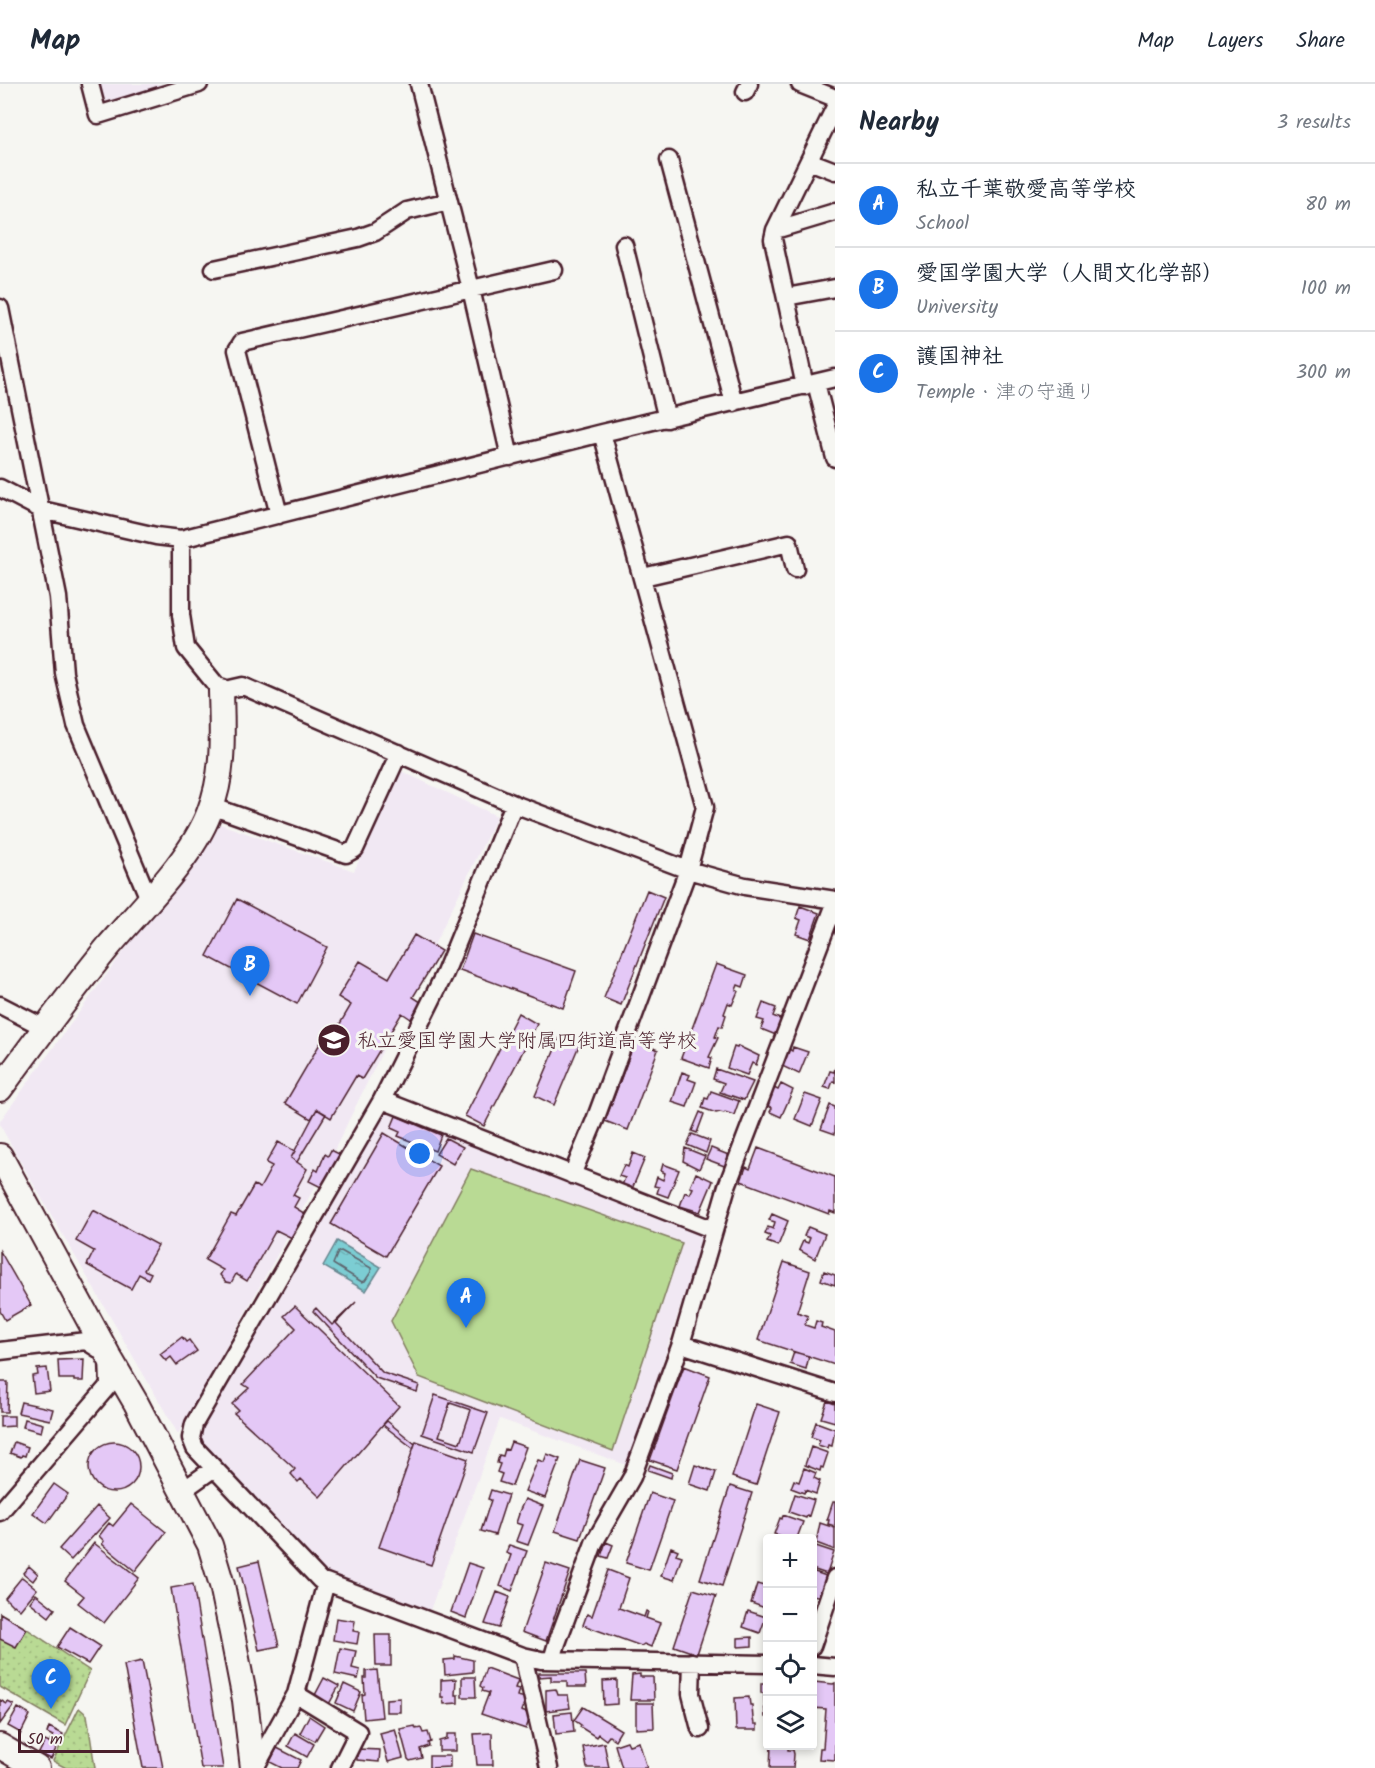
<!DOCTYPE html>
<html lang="en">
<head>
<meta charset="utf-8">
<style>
	body { margin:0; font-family:Kalam,"Klee One",sans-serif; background:#f2f2f3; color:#1f2937 }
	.controls { position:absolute; right:18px; bottom:18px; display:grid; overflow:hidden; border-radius:6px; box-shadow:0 3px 9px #0003 }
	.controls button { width:54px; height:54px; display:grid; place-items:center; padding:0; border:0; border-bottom:2px solid #e0e1e3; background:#fff; color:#1f2937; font:30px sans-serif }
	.scale { position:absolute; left:18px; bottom:15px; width:111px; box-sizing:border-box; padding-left:6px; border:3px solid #4a1f2b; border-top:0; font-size:16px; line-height:21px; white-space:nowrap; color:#4a1f2b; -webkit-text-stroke:4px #f6f6f2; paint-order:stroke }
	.you { position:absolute; left:420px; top:1070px; width:21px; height:21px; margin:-15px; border:4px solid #fff; border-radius:50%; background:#1a73e8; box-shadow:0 0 0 9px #1a73e833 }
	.badge { display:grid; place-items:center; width:39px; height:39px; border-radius:50%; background:#1a73e8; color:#fff; font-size:20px; font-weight:700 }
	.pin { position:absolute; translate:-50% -50px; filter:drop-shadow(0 2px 3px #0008) }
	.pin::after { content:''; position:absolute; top:32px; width:21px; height:18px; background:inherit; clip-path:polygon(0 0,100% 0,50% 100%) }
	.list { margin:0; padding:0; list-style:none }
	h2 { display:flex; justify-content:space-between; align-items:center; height:78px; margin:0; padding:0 24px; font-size:26px }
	h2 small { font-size:20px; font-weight:400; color:#747a83 }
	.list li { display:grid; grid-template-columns:39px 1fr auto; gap:18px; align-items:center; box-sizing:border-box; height:84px; padding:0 24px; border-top:2px solid #e0e1e3 }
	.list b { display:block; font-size:22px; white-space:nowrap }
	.list p { margin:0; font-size:20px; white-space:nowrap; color:#747a83 }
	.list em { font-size:20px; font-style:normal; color:#747a83 }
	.icon { flex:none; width:33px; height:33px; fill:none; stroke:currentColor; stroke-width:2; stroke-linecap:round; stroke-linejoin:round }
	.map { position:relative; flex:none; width:835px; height:1684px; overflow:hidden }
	header { display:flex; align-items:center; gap:36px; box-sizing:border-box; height:84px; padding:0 30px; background:#fff; border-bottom:2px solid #e0e1e3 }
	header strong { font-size:28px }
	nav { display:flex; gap:33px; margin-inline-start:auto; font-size:21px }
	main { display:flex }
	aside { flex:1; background:#fff }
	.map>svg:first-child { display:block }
	.built { fill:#f1e8f3 }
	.grass { fill:url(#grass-dots); stroke:#827c60; stroke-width:1.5 }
	.pitch { fill:#b9da94; stroke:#827c60; stroke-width:1.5 }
	.water { fill:url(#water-ripples); stroke:#688790; stroke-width:1.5 }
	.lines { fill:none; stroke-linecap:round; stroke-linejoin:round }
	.shore { stroke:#5e656e; stroke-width:1.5 }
	.building { fill:#e4c8f6; stroke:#4a1f2b; stroke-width:1.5; fill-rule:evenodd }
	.street-casing { stroke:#4a1f2b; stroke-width:21 }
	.secondary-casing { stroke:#4a1f2b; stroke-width:28 }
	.street { stroke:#f6f6f2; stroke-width:16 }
	.secondary { stroke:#f6f6f2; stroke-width:24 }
	.labels { text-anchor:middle; stroke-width:6; stroke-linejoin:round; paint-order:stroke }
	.poi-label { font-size:20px; fill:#4a1f2b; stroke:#f6f6f2; text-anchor:start }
</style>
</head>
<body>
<header>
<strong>Map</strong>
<nav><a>Map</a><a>Layers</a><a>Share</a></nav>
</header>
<main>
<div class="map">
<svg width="835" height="1684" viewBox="0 0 835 1684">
	<defs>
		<pattern id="grass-dots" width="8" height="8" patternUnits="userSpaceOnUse" patternTransform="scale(1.5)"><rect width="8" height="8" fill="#b9da94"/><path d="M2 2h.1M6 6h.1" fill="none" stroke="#a1bb80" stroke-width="1.8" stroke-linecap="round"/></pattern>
		<pattern id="water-ripples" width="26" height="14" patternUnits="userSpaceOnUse" patternTransform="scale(1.5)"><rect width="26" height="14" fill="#7ccdd3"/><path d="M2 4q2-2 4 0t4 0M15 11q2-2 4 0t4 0" fill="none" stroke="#6db0b5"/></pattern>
	</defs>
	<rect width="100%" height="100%" fill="#f6f6f2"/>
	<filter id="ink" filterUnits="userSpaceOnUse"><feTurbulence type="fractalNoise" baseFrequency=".0167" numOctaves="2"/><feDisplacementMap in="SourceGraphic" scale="12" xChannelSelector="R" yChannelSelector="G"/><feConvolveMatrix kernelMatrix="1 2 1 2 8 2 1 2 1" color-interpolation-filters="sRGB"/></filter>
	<g filter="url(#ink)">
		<!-- built -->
		<path class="built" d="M99,0h71l-66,21z
			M401,687l96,45 -169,347 -150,271 -155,-268 -23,-41v-4l217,-298 137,48z
			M392,1027l310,121 1,5 -74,229 -129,-47 -71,194 -103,-41 -124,-130 -4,-10 186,-319z"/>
		<!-- grass -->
		<path class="grass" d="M0,1529l27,16 63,42 -25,54 -65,-38z
			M79,1624l8,7 8,53h-29l-13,-7z"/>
		<!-- pitch -->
		<path class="pitch" d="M471,1085l211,74 -69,208 -194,-74 -28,-56z"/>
		<!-- water -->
		<path class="water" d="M337,1157l44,26 -15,24 -43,-25z"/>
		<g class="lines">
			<!-- shore -->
			<path class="shore" d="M341,1167l30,17v4l-6,9 -3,1 -29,-18 5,-12z"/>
		</g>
		<!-- building -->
		<path class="building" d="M647,806l17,7 -43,108 -17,-7z
			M237,815l90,48 -30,57 -90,-48z
			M800,822l19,7 -9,26 -14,-5 5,-14 -5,-2z
			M473,850l103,37 -13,37 -103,-38z
			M414,851l27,16 -28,46 8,5 -10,17 -9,-6 -40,66 -6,-3 -25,42 -14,-9 -6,10 -26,-16 40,-68 6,4 20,-34 -13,-8 22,-36 29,17z
			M716,880l31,11 -4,12 -5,-2 -2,5 2,1 -6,14 -4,-2 -4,11 2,1 -4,12 -3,-1 -4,11 3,1 -9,19 3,1 -3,10 -28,-10z
			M763,919l13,5 -3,8 9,4 -6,15 -15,-6 3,-8 -7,-2z
			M518,929l19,11 -53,102 -19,-10z
			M561,951l19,8 -26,62 -19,-9z
			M635,957l23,9 -30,80 -23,-9z
			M738,962l21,10 -3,9 -4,-2 -5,12 -20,-7 7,-21 3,1z
			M793,963l15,5 -9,22 -17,-8 7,-17 3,2z
			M835,984v14l-2,-1 -3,8 -6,-2 6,-16 4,1z
			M716,985l37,13 -9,18 -24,-8 4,-9 -11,-4z
			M682,988l8,3 -2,4 8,3 -9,25 -15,-5z
			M781,1000l12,6 -12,27 -11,-5 2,-4 -5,-3 7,-17 4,2z
			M711,1007l28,10 -5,14 -9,-3 -1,1 -4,-1 -4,1 -14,-5 3,-10 3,1z
			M805,1010l17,6 -10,26 -17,-7z
			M830,1021l5,2v27l-14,-5z
			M317,1025l9,5 -29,48 -6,-4z
			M700,1028l4,2 -7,19 -5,-2z
			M396,1032l45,19 -6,16 -37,-15 2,-4 -9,-4z
			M384,1049l55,33 -53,90 -55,-32z
			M692,1050l18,7 -4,12 -19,-8z
			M446,1054l17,9 -10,17 -17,-10z
			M278,1058l17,9 -4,7 16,11 -14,26 6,3 -5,9 13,8 -13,24 -18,-9 -29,51 -11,-7 -5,9 -5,-1 -6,-7 3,-5 -18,-10 26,-46 5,2 18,-31 6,3 12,-22 -6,-3z
			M685,1064l20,8 -6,13 -16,-8z
			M711,1064l20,8 -4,11 -21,-8z
			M758,1064l77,29v36l-5,-2 -1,3 -88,-33 5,-14 4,2z
			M331,1066l10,5 -18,33 -14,-7 6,-12 3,2 7,-17 3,2z
			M633,1069l12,5 -13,31 -10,-4 3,-7 -6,-2 5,-11 4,2z
			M663,1080l16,6 -11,27 -11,-4 2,-6 -5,-1 3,-9 6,3 2,-7 -4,-2z
			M696,1089l17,8 -13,31 -20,-6 5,-14 5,2 3,-6 -3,-1z
			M93,1126l65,35 -14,25 7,3 -3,6 -9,-5 -8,15 -44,-24 7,-14 -18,-10z
			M772,1130l16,7 -10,25 -11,-4 3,-6 -5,-2 3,-7 5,2 2,-7 -6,-2z
			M808,1143l17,7 -10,25 -16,-9 4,-9 5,2 2,-5 -6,-2z
			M0,1167l31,54 -26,15 -5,-9z
			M784,1178l26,9 -13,41 11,4 -3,9 9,3 2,-7 6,2 -1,4 14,5v33l-77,-25z
			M824,1187l11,4v10l-14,-5z
			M356,1218l-20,21 47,50 36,12 -2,7 -41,-14 -63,-67 3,-3 16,17z
			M295,1222l104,100 -79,91 -19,-18 -3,3 -7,-8 4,-5 -61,-56 4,-3 -6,-6 17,-16 -6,-4 53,-56 -12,-12z
			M182,1253l4,5 3,-2 8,11 -20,14 -6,-8 -5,4 -6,-7z
			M794,1268l15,4 -3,13 -16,-5z
			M84,1275l-1,22h-9v-2h-15l-1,-19z
			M684,1282l26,10 -33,93 -27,-9z
			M47,1284l3,23 -16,2 -2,-17 6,-1 -1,-6z
			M0,1298h8l-1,30h-7z
			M435,1311l53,18 -14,39 -52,-18zM450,1319l21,7 -11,33 -21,-7z
			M827,1317l8,3v18l-14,-4z
			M21,1318l32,7 -3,11 -32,-7z
			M756,1320l24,8 -24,73 -24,-8z
			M0,1332h14v10l-14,1z
			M25,1335l18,5 -2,8 -18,-5z
			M387,1337l28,23 -2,4 -30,-23z
			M816,1338l19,7 -3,17 -4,-1 -1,3 -9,-3 2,-5 -9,-3z
			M416,1357l52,18 -37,106 -52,-18z
			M14,1358l14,5 -3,9 -3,-1 -1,2 -11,-4z
			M511,1358l15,5 -14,39 -13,-4 3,-8 -5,-2 3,-8 -3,-1 2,-8 4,1 2,-7 3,1z
			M89 1383a25 25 0 1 1 50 0a25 25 0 1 1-50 0Z
			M811,1363l17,6 -5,15 -2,-1 -1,4 -15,-6z
			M547,1370l13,5 -15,39 -20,-7 13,-31 6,2z
			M580,1376l25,8 -25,71 -25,-8z
			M650,1381l22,8 -1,5 -23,-8z
			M695,1381l21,7 -6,19 -21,-7z
			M804,1384l12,5 -2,5 6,3 -4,13 -11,-4 -1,3 -13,-5 3,-8 5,2z
			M54,1400l14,10 -21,29 -14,-10z
			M730,1402l22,7 -30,93 -22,-7z
			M491,1406l17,5 -13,40 -14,-4 10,-31 -3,-1z
			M650,1409l23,8 -24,69 -23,-7z
			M795,1410l19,6 -5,16 -2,-1 -1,3 -17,-6z
			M525,1415l18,7 -15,39 -12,-4 6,-16 -6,-2 3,-9h-1z
			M833,1418h2v24l-7,-2 1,-4h-2z
			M131,1420l35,28 -31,39 -33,-27 2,-3 -5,-5 10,-13 4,3z
			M97,1422l13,12 -39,42 -12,-11z
			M783,1431l20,7 -6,16h-9l-14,-4 6,-16 2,1z
			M820,1439l15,5v22l-19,-7z
			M606,1458l7,3 -5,13 -7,-2z
			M94,1459l45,35 -35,45 -26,-20 6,-7 -19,-15z
			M509,1461l18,6 -15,40 -12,-5 11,-31 -5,-2z
			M813,1461l21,7 -7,22 -15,-5z
			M671,1463l7,3 -2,4 6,2 -8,24 -13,-4z
			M259,1477l20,85 -20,4 -20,-84z
			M468,1479l15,5 -17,50 -15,-6z
			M546,1479l24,8 -24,70 -24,-9z
			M29,1482l9,8 -5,7 -10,-8z
			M608,1486l21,8 -10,30 25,9 2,-6 2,1 -2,6 14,5 -9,24 -7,-3 -3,2 -58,-21 4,-11 5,2z
			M812,1487l17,6 -7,20 -10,-2z
			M22,1493l15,12 -17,21 -6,-5 -1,1 -8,-8z
			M193,1500l30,184h-22l-30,-180z
			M757,1500l11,3v22l-17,-6z
			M693,1505l23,7 -19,58 -23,-8z
			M497,1508l13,5 -11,31 -14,-4z
			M36,1510l19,15 -6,8 -19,-15z
			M748,1527l18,6 -6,16 -17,-6z
			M0,1529l27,16 -11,18 -16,-8z
			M336,1534l19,3 -2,10 6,1 -2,12 -24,-4z
			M70,1543l30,19 -12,18 -31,-17z
			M375,1551h16v31h-15z
			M752,1553v9l-14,1v-9z
			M340,1564l16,3 -4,17 8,2 -2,9 -23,-5z
			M455,1572l18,4v12l-28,3 -1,-15 11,-1z
			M142,1577l21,107h-20l-19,-103z
			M486,1584l32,12 -3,8 4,1 -2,7 9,2 -5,13 10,3 -5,15 -45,-15 8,-21 -7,-2 1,-3 -3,-2z
			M377,1586l5,47 -18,2 -2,-24 3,-1 -1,-16h2v-7z
			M539,1589h46l1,14h-19v-6h-16v-5l-12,1z
			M640,1590v3h13l1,23h-24l2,-25z
			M462,1593h13l1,20h-14z
			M324,1594l15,8 -10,18 -15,-7z
			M456,1595l-1,16h3v8l-14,1 -1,-7h-2v-17z
			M617,1596v24l-13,1 -1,-24z
			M814,1598l19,2 2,-1v77l-16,-1 1,-11h3l3,-39 -14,-1v-24z
			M761,1599h7v34h-3l-1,-24h-3z
			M344,1600l17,8 -8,19 -17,-8z
			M556,1605l2,6h10l2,13 -24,3v-21z
			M749,1613l1,8h2l1,14 1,5h3v6h-21l-1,-32z
			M400,1614v14h-14v-13z
			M0,1616l7,4 1,-2 6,3 -14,19z
			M636,1619h17l1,25 -18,1z
			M583,1623l38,23 -6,10 -6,-4 -3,4 -8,-6 -2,3 -16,-10 1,-2 -7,-5z
			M18,1624l12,7 -10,20 -1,-3 -11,-6z
			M572,1628l2,20 -18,2 -2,-20z
			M309,1632l15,10 -9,15 -15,-8z
			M415,1642l1,3 5,-1 2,5 5,-1 3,10 -3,1 1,3 -9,3 2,9 -12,3 -2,-2 -8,-30z
			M49,1643l14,7 -12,25 -12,-6 6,-12 4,2 4,-7 -6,-3z
			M395,1645l8,29 -15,4 -8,-29z
			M295,1649l19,11 -7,13 -19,-11z
			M492,1649l1,32h-16l-3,-31z
			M447,1650h9v17h-17v-10l8,-2z
			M627,1657l2,4 10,-3 8,26h-25l-7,-23z
			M604,1659l5,25h-22l-4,-21z
			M771,1662h17v4h5l1,4 -1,14h-23z
			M277,1664l24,12 -4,8h-15l-12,-6z
			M357,1665l23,1 -1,12 -22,-2z
			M429,1672h21v11l-21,1z"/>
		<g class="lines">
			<!-- street casing -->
			<g class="street-casing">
				<path id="street" d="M90,0l8,31 101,-31
					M419,0l52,205 39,168
					M800,0l35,14
					M745,8l4,-8
					M669,76l65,243
					M809,77l26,10
					M775,146l60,-18
					M624,161l43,174
					M214,185l144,-31 17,-6 32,-21 42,-10
					M786,213l49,-9
					M0,224l58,289 6,76 12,52 73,174
					M816,299l19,75
					M805,302l-32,-147 2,-9 60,-123
					M0,404l42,22 114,26 25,3 421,-106 233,-55
					M279,431l-42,-165 5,-8 312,-72
					M181,455v76l5,33 35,43 22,-5 271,118 174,66 57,16 90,14
					M643,493l146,-34 6,26
					M514,720l-69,169 -63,127 -188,324 -3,14 4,10 125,132 6,2 197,74 18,4 227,4
					M211,722l135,48 9,-5 44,-96
					M0,921l45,23
					M382,1016l332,130
					M572,1091l23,-55 93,-250 17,-63 -103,-374
					M681,1260l154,49
					M0,1267l86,-10 22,14 1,30 -109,127
					M182,1407l31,-22
					M812,1562l23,-68
					M523,1572l26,112
					M552,1576l5,-17 37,-100 38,-66 49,-133 46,-158 108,-282
					M692,1578l-1,32 9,35
					M812,1581l23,2
					M296,1610l62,38 -18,36
					M255,1684l41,-74 30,-112"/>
			</g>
			<!-- secondary casing -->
			<g class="secondary-casing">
				<path id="secondary" d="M0,1005c35,-48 70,-96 108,-142 33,-39 83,-87 101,-134 16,-40 13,-80 12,-122
					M0,1072l108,199 28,48 74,142 12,40 10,48 13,67 8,68
					M0,1662l37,22"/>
			</g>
			<!-- street -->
			<use href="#street" class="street"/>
			<!-- secondary -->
			<use href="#secondary" class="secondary"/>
		</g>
	</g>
	<!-- icons -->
	<defs>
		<g id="school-disc" transform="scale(1.725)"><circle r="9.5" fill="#4a1f2b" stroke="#f6f6f2"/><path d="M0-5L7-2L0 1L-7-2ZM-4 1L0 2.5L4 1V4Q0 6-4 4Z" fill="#fff"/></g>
	</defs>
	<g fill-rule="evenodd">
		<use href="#school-disc" x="334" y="956"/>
	</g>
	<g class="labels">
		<!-- poi labels -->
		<g class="poi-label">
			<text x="357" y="963">私立愛国学園大学附属四街道高等学校</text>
		</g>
	</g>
</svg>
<div class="controls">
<button>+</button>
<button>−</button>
<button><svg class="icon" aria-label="locate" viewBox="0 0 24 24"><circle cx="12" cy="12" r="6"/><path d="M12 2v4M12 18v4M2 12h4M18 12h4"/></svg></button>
<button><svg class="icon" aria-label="layers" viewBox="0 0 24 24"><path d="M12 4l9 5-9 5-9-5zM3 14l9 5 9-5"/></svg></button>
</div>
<div class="scale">50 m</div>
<div class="you"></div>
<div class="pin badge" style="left:466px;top:1244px">A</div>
<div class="pin badge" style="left:250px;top:912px">B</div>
<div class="pin badge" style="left:51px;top:1625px">C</div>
</div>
<aside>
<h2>Nearby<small>3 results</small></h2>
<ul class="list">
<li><span class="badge">A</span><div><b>私立千葉敬愛高等学校</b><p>School</p></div><em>80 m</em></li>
<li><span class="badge">B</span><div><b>愛国学園大学（人間文化学部）</b><p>University</p></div><em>100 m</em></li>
<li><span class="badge">C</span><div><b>護国神社</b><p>Temple · 津の守通り</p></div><em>300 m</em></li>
</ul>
</aside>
</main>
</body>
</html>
